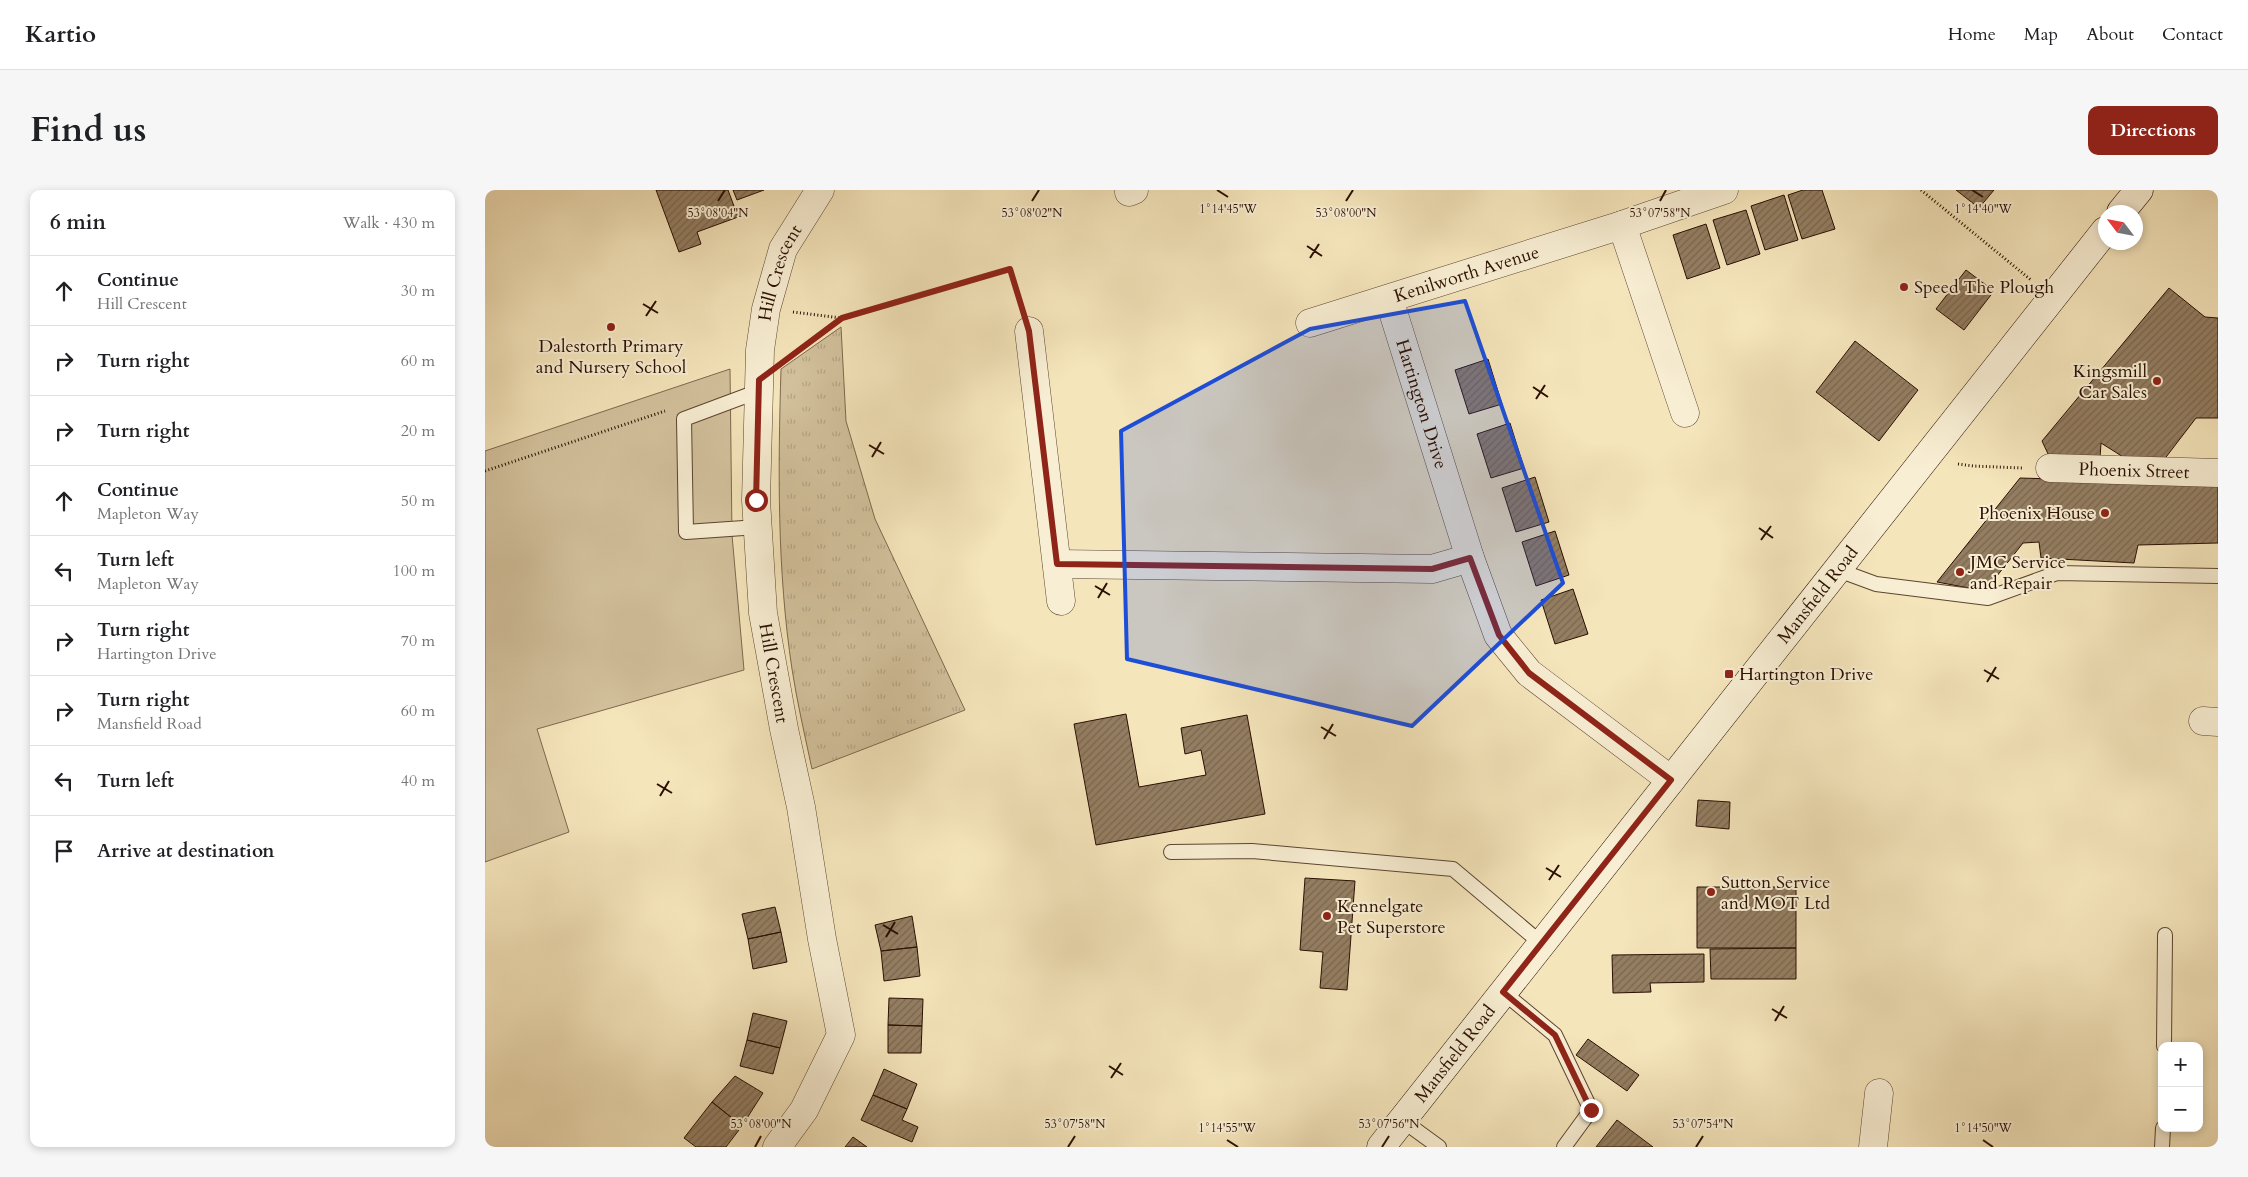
<!DOCTYPE html>
<html lang="en">
<head>
<meta charset="utf-8">
<style>
	body { margin:0; font-family:Cardo,serif; background:#f6f6f6; color:#202124 }
	.controls { position:absolute; right:15px; bottom:15px; display:grid; overflow:hidden; border-radius:10px; box-shadow:0 2px 8px #0003 }
	.controls button { width:45px; height:45px; display:grid; place-items:center; padding:0; border:0; border-bottom:1px solid #e0e0e0; background:#fff; color:#202124; font:25px sans-serif }
	.compass { position:absolute; left:1613px; top:15px; width:45px; height:45px; border-radius:50%; background:#fff; box-shadow:0 2px 8px #0003; rotate:302deg }
	.stop { position:absolute; width:15px; height:15px; margin:-11px; border:4px solid #8f2418; border-radius:50%; background:#fff }
	.stop.end { background:#8f2418; border-color:#fff; box-shadow:0 1px 5px #0008 }
	.list { margin:0; padding:0; list-style:none }
	h2 { display:flex; justify-content:space-between; align-items:center; height:65px; margin:0; padding:0 20px; font-size:21px }
	h2 small { font-size:16px; font-weight:400; color:#757577 }
	.list li { display:grid; grid-template-columns:32px 1fr auto; gap:15px; align-items:center; box-sizing:border-box; height:70px; padding:0 20px; border-top:1px solid #e0e0e0 }
	.list b { display:block; font-size:19px; white-space:nowrap }
	.list p { margin:0; font-size:16px; white-space:nowrap; color:#757577 }
	.list em { font-size:16px; font-style:normal; color:#757577 }
	.icon { flex:none; width:28px; height:28px; fill:none; stroke:currentColor; stroke-width:2; stroke-linecap:round; stroke-linejoin:round }
	.map { position:relative; flex:none; width:1733px; height:957px; overflow:hidden; border-radius:10px }
	header { display:flex; align-items:center; gap:30px; box-sizing:border-box; height:70px; padding:0 25px; background:#fff; border-bottom:1px solid #e0e0e0 }
	header strong { font-size:24px }
	nav { display:flex; gap:28px; margin-inline-start:auto; font-size:18px }
	.intro { display:flex; align-items:center; justify-content:space-between; box-sizing:border-box; height:120px; padding:0 30px }
	h1 { margin:0; font-size:35px }
	.button { padding:12px 22px; border-radius:10px; background:#8f2418; color:#fff; font-size:18px; font-weight:700 }
	main { display:flex; gap:30px; padding:0 30px }
	aside { flex:1; background:#fff; border-radius:10px; box-shadow:0 2px 8px #0003 }
	.map>svg:first-child { display:block }
	.grass { fill:url(#grass-tufts); stroke:#7e684f }
	.park { fill:#d2c19c; stroke:#7e684f }
	.building { fill:url(#building-hatch); stroke:#2a0f02 }
	.lines { fill:none; stroke-linecap:round; stroke-linejoin:round }
	.lane-casing { stroke:#5d4430; stroke-width:16 }
	.street-casing { stroke:#5d4430; stroke-width:29 }
	.secondary-casing { stroke:#2a0f02; stroke-width:29 }
	.path { stroke:#2a0f02; stroke-width:3; stroke-dasharray:1 2.5; stroke-linecap:butt }
	.lane { stroke:#f8eed3; stroke-width:14 }
	.street { stroke:#f8eed3; stroke-width:28 }
	.secondary { stroke:#f8eed3; stroke-width:28 }
	.route { stroke:#8f2418; stroke-width:6 }
	.marked { fill:#1d4ed8; fill-opacity:0.2; stroke:#1d4ed8; stroke-width:4; stroke-linejoin:round }
	.ticks { fill:none; stroke:#2a0f02; stroke-width:2 }
	.poi-dot { fill:#8f2418; stroke:#f8eed3; stroke-width:2 }
	.labels { text-anchor:middle; stroke-width:4; stroke-linejoin:round; paint-order:stroke }
	.street-label { font-size:18px; fill:#2a0f02; stroke:#f8eed3 }
	.poi-label { font-size:18px; fill:#2a0f02; stroke:#f8eed3; text-anchor:start }
	.ticks-label { font-size:12px; text-anchor:middle; fill:#2a0f02; stroke:#f8eed3; stroke-width:4; stroke-linejoin:round; paint-order:stroke }
</style>
</head>
<body>
<header>
<strong>Kartio</strong>
<nav><a>Home</a><a>Map</a><a>About</a><a>Contact</a></nav>
</header>
<div class="intro"><h1>Find us</h1><a class="button">Directions</a></div>
<main>
<aside>
<h2>6 min<small>Walk · 430 m</small></h2>
<ul class="list">
<li><svg class="icon" aria-label="ahead" viewBox="0 0 24 24"><path d="M12 20V5M6 11l6-6 6 6"/></svg><div><b>Continue</b><p>Hill Crescent</p></div><em>30 m</em></li>
<li><svg class="icon" aria-label="right" viewBox="0 0 24 24"><path d="M7 20v-9h11M14 6l5 5-5 5"/></svg><div><b>Turn right</b></div><em>60 m</em></li>
<li><svg class="icon" aria-label="right" viewBox="0 0 24 24"><path d="M7 20v-9h11M14 6l5 5-5 5"/></svg><div><b>Turn right</b></div><em>20 m</em></li>
<li><svg class="icon" aria-label="ahead" viewBox="0 0 24 24"><path d="M12 20V5M6 11l6-6 6 6"/></svg><div><b>Continue</b><p>Mapleton Way</p></div><em>50 m</em></li>
<li><svg class="icon" aria-label="left" viewBox="0 0 24 24"><path d="M17 20v-9H6M10 6l-5 5 5 5"/></svg><div><b>Turn left</b><p>Mapleton Way</p></div><em>100 m</em></li>
<li><svg class="icon" aria-label="right" viewBox="0 0 24 24"><path d="M7 20v-9h11M14 6l5 5-5 5"/></svg><div><b>Turn right</b><p>Hartington Drive</p></div><em>70 m</em></li>
<li><svg class="icon" aria-label="right" viewBox="0 0 24 24"><path d="M7 20v-9h11M14 6l5 5-5 5"/></svg><div><b>Turn right</b><p>Mansfield Road</p></div><em>60 m</em></li>
<li><svg class="icon" aria-label="left" viewBox="0 0 24 24"><path d="M17 20v-9H6M10 6l-5 5 5 5"/></svg><div><b>Turn left</b></div><em>40 m</em></li>
<li><svg class="icon" aria-label="arrive" viewBox="0 0 24 24"><path d="M6 21V4h12l-3 4 3 4H6"/></svg><div><b>Arrive at destination</b></div></li>
</ul>
</aside>
<div class="map">
<svg width="1733" height="957" viewBox="0 0 1733 957">
	<defs>
		<pattern id="grass-tufts" width="24" height="20" patternUnits="userSpaceOnUse" patternTransform="scale(1.25)"><rect width="24" height="20" fill="#d2c19c"/><path d="M3 7l-1-3M5 7V3M7 7l1-3M15 17l-1-3M17 17v-4M19 17l1-3" fill="none" stroke="#b4a585"/></pattern>
		<pattern id="building-hatch" width="6" height="6" patternUnits="userSpaceOnUse" patternTransform="scale(1.25)"><rect width="6" height="6" fill="#947e62"/><path d="M-1 1l2-2M0 6l6-6M5 7l2-2" fill="none" stroke="#79664f"/></pattern>
	</defs>
	<rect width="100%" height="100%" fill="#f5e5bb"/>
	<filter id="stains"><feTurbulence type="fractalNoise" baseFrequency=".004" numOctaves="4"/><feColorMatrix values="0 0 0 0 .2 0 0 0 0 .09 0 0 0 0 .02 0 0 0 .5 -.17"/></filter>
	<radialGradient id="worn" r=".72"><stop offset=".6" stop-color="#630" stop-opacity="0"/><stop offset="1" stop-color="#630" stop-opacity=".3"/></radialGradient>
	<!-- grass -->
	<path class="grass" d="M356,137l5,94 29,98 90,191 -153,59c-7,-33 -15,-67 -20,-100 -15,-99 -14,-200 -11,-300z"/>
	<!-- park -->
	<path class="park" d="M245,179l2,166 12,135 -207,59 32,103 -84,30v-411z"/>
	<!-- building -->
	<path class="building" d="M171,0h72l10,27 -41,15 4,12 -22,8z
		M248,0h31l-27,10z
		M1318,0h19l13,39 -33,10 -14,-44z
		M1471,0h38l-15,18z
		M1299,5l14,45 -33,10 -14,-44z
		M1261,20l14,44 -33,11 -14,-45z
		M1221,34l14,44 -33,11 -14,-44z
		M1481,80l28,21 -30,39 -28,-21z
		M1684,98l36,29 13,1v100h-22l-33,43 -35,-1 -27,-17 -1,15 -51,-2 -7,-15z
		M1370,151l63,49 -39,51 -63,-49z
		M1003,169l14,45 -33,10 -14,-44z
		M1025,233l14,45 -33,10 -14,-44z
		M1050,287l14,45 -33,10 -14,-44z
		M1535,288l198,6v59l-80,2 -4,18 -93,-5 -2,-16 -16,1 -38,48 -48,-9z
		M1070,341l14,44 -33,11 -14,-44z
		M1088,399l15,45 -33,10 -14,-44z
		M641,524l13,73 67,-12 -5,-25 -16,4 -4,-26 66,-13 18,99 -169,31 -22,-121z
		M1213,610l32,2 -1,27 -33,-3z
		M820,688l50,3 -8,109 -27,-2 3,-36 -23,-2z
		M1212,697h99v61h-99z
		M290,717l6,25 -33,7 -6,-25z
		M427,726l5,31 -36,4 -6,-26z
		M296,742l6,30 -34,7 -5,-30z
		M432,757l3,29 -36,5 -3,-30z
		M1311,758v31h-85l-1,-30z
		M1219,764v28l-54,1 1,9 -38,1 -1,-38z
		M404,808l34,1 -1,27 -34,-1z
		M268,823l34,8 -7,27 -33,-8z
		M403,835l34,1 -1,27h-33z
		M1103,849l51,36 -12,16 -51,-36z
		M262,850l33,8 -7,26 -33,-8z
		M399,879l33,15 -10,25 -34,-14z
		M250,886l28,17 -21,33 -30,-24z
		M388,905l34,14 -5,11 16,7 -6,15 -51,-22z
		M227,912l30,24 -16,21h-30l-12,-9z
		M1132,930l36,27h-57z
		M368,947l14,10h-22z"/>
	<g class="lines">
		<!-- lane casing -->
		<g class="lane-casing">
			<path id="lane" d="M273,337l-72,5 -2,-113 75,-28
				M1353,380l38,14 112,14 69,-25 161,3
				M686,662l81,-1 201,18 89,75
				M1018,802l52,43 36,75 -27,37
				M1679,856l1,-111
				M917,930l37,27
				M1677,957l1,-19"/>
		</g>
		<!-- street casing -->
		<g class="street-casing">
			<g id="street">
				<path d="M644,2l5,-2"/>
				<path d="M1137,35l63,188"/>
				<path id="s1" d="M904,109l81,259 28,77 31,38 142,107"/>
				<path id="s2" d="M825,133l312,-98 102,-35"/>
				<path d="M544,141l32,270"/>
				<path id="s3" d="M1565,278l168,5"/>
				<path d="M572,374l375,5 38,-11"/>
				<path d="M1718,531l15,1"/>
				<path id="s4" d="M292,957l27,-37 37,-75 -19,-96 -21,-132 -17,-78 -21,-116 -7,-113 4,-150 6,-41 17,-60 37,-59"/>
				<path d="M1388,957l6,-54"/>
			</g>
		</g>
		<!-- secondary casing -->
		<g class="secondary-casing">
			<g id="secondary">
				<path d="M1636,22l18,-22"/>
				<path id="s5" d="M896,957l724,-916"/>
			</g>
		</g>
		<!-- path -->
		<path class="path" d="M1436,0l110,90
			M308,122l48,6
			M304,168l53,-40 168,-49 11,36
			M1473,274l15,2 49,2
			M0,281l180,-60"/>
		<!-- lane -->
		<use href="#lane" class="lane"/>
		<!-- street -->
		<use href="#street" class="street"/>
		<!-- secondary -->
		<use href="#secondary" class="secondary"/>
	</g>
	<g class="lines">
		<!-- route -->
		<path class="route" d="M271,310l3,-120 83,-62 168,-49 19,62 28,233 375,5 38,-11 29,77 30,38 142,107 -168,212 52,43 36,75"/>
	</g>
	<!-- marked area -->
	<path class="marked" d="M980,111l98,282 -151,143 -285,-67 -6,-228 189,-102z"/>
	<!-- ticks -->
	<path class="ticks" d="M732,0l11,7M1487,0l11,7M233,11l7,-11M547,11l7,-11M861,11l7,-11M1175,11l6,-11M822,56l15,10M825,68l9,-14M158,114l15,9M161,126l10,-15M1048,197l15,10M1051,209l9,-14M384,255l15,9M387,267l9,-15M1274,338l14,10M1276,350l10,-14M610,396l15,9M613,408l9,-15M1499,480l15,9M1502,492l9,-15M836,537l15,9M839,549l9,-15M172,594l15,9M175,606l9,-15M1061,678l15,9M1064,690l10,-15M398,735l15,9M401,747l9,-15M1287,819l15,9M1290,831l9,-15M624,876l14,9M626,888l10,-15M742,950l11,7M1498,950l10,7M270,957l6,-11M583,957l7,-11M897,957l7,-11M1211,957l7,-11"/>
	<!-- markers -->
	<g class="poi-dot">
		<circle cx="1419" cy="97" r="5"/>
		<circle cx="126" cy="137" r="5"/>
		<circle cx="1672" cy="191" r="5"/>
		<circle cx="1620" cy="323" r="5"/>
		<circle cx="1475" cy="382" r="5"/>
		<rect x="1239" y="479" width="10" height="10" rx="2.5"/>
		<circle cx="1226" cy="702" r="5"/>
		<circle cx="842" cy="726" r="5"/>
	</g>
	<g class="labels">
		<!-- street labels -->
		<g class="street-label">
			<text dy="6" stroke="none"><textPath href="#s4" startOffset="902">Hill Crescent</textPath></text>
			<text dy="6" stroke="none"><textPath href="#s2" startOffset="164">Kenilworth Avenue</textPath></text>
			<text dy="6" stroke="none"><textPath href="#s1" startOffset="110">Hartington Drive</textPath></text>
			<text dy="6" stroke="none"><textPath href="#s3" startOffset="84">Phoenix Street</textPath></text>
			<text dy="6" stroke="none"><textPath href="#s5" startOffset="704">Mansfield Road</textPath></text>
			<text transform="translate(289 483) rotate(80)" y="6">Hill Crescent</text>
			<text dy="6" stroke="none"><textPath href="#s5" startOffset="119">Mansfield Road</textPath></text>
		</g>
		<!-- poi labels -->
		<g class="poi-label">
			<text x="1429" y="103">Speed The Plough</text>
			<text x="126" y="162" text-anchor="middle">Dalestorth Primary<tspan x="126" dy="21">and Nursery School</tspan></text>
			<text x="1662" y="187" text-anchor="end">Kingsmill<tspan x="1662" dy="21">Car Sales</tspan></text>
			<text x="1610" y="329" text-anchor="end">Phoenix House</text>
			<text x="1485" y="378">JMC Service<tspan x="1485" dy="21">and Repair</tspan></text>
			<text x="1254" y="490">Hartington Drive</text>
			<text x="1236" y="698">Sutton Service<tspan x="1236" dy="21">and MOT Ltd</tspan></text>
			<text x="852" y="722">Kennelgate<tspan x="852" dy="21">Pet Superstore</tspan></text>
		</g>
	</g>
	<g class="ticks-label">
		<text x="1498" y="23">1°14'40"W</text>
		<text x="743" y="23">1°14'45"W</text>
		<text x="233" y="27">53°08'04"N</text>
		<text x="547" y="27">53°08'02"N</text>
		<text x="861" y="27">53°08'00"N</text>
		<text x="1175" y="27">53°07'58"N</text>
		<text x="276" y="938">53°08'00"N</text>
		<text x="590" y="938">53°07'58"N</text>
		<text x="904" y="938">53°07'56"N</text>
		<text x="1218" y="938">53°07'54"N</text>
		<text x="742" y="942">1°14'55"W</text>
		<text x="1498" y="942">1°14'50"W</text>
	</g>
	<rect width="100%" height="100%" filter="url(#stains)"/>
	<rect width="100%" height="100%" fill="url(#worn)"/>
</svg>
<div class="controls">
<button>+</button>
<button>−</button>
</div>
<svg class="compass" viewBox="-18 -18 36 36"><path d="M0-13l5 13h-10z" fill="#e53935"/><path d="M0 13l5-13h-10z" fill="#757577"/></svg>
<div class="stop" style="left:271px;top:310px"></div>
<div class="stop end" style="left:1106px;top:920px"></div>
</div>
</main>
</body>
</html>
